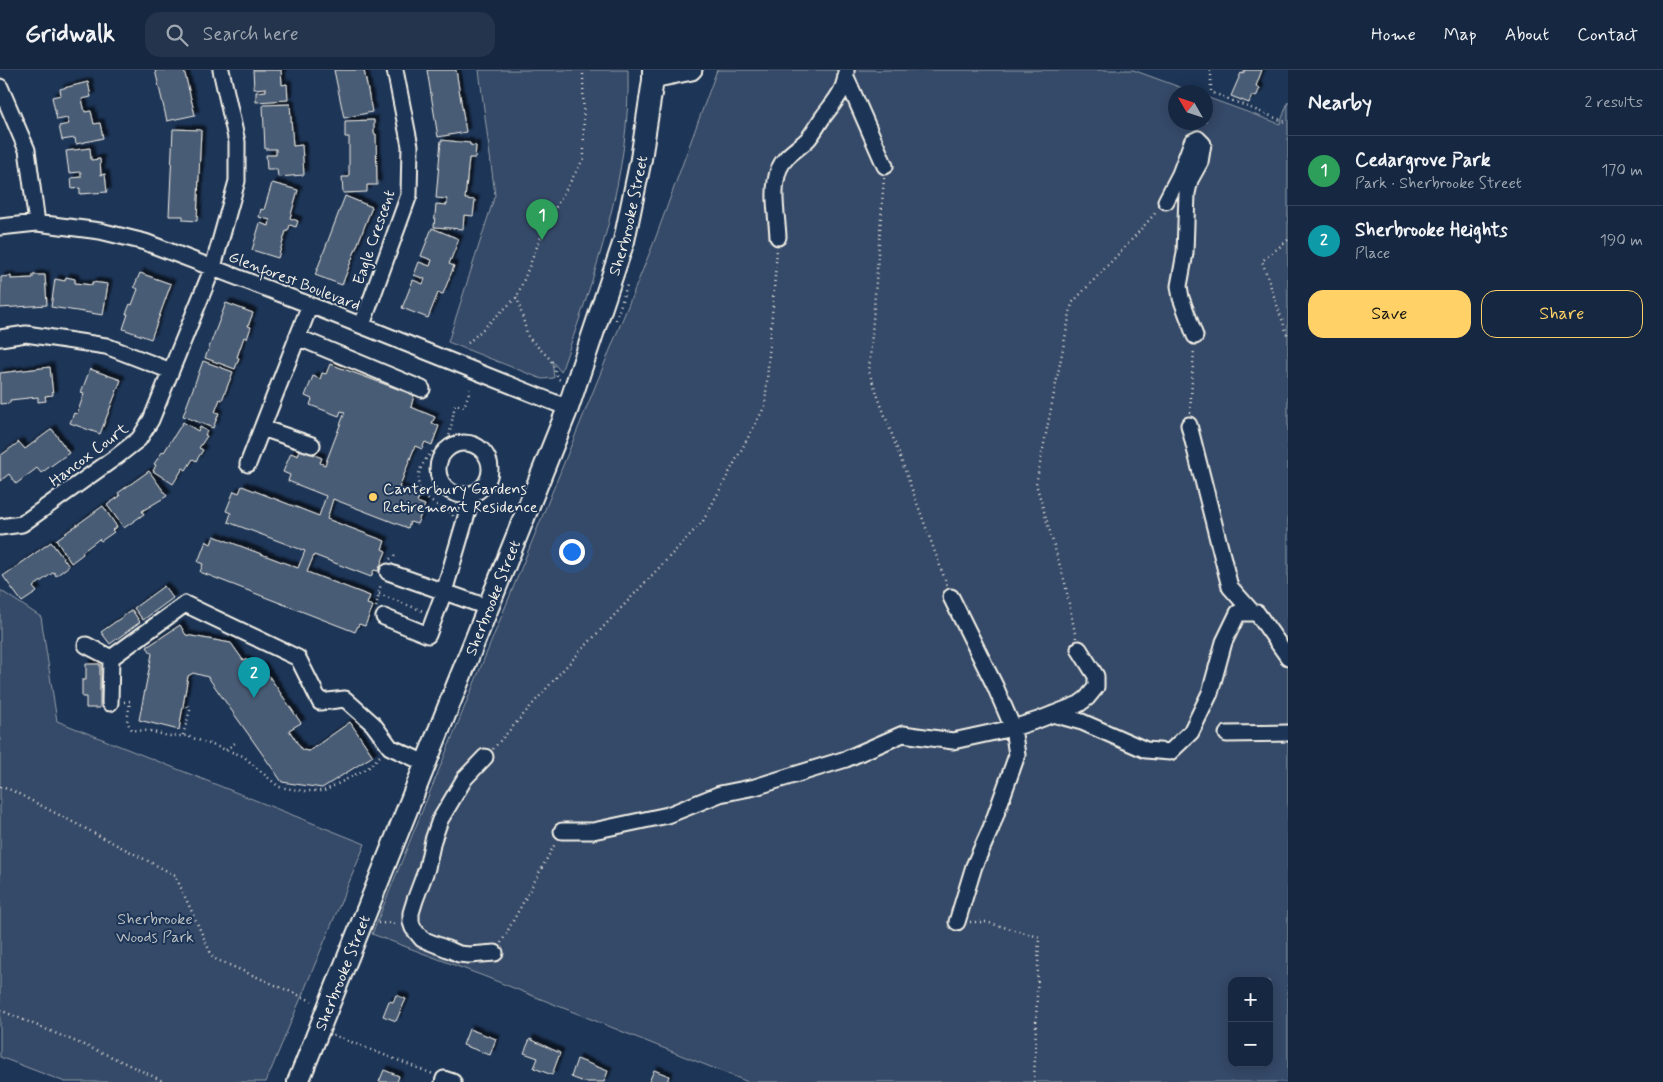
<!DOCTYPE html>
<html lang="en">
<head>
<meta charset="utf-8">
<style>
	body { margin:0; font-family:Mynerve,sans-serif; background:#23344c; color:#f1f3f6 }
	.controls { position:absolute; right:15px; bottom:15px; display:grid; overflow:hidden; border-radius:10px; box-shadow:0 2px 12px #0003 }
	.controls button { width:45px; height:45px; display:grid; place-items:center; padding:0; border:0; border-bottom:1px solid #35445a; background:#162841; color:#f1f3f6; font:25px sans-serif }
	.compass { position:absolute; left:1168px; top:15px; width:45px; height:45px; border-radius:50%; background:#162841; box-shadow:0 2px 12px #0003; rotate:309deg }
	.you { position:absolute; left:571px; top:481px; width:18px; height:18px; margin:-12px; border:4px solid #fff; border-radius:50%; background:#1a73e8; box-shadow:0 0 0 8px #1a73e833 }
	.badge { display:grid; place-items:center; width:32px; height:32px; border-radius:50%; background:#ffd166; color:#fff; font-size:16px; font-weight:700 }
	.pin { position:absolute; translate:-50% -41px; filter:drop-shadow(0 1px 2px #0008) }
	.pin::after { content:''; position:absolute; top:26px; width:18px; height:15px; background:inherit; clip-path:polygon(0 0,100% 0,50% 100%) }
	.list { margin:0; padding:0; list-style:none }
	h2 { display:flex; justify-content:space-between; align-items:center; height:65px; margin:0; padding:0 20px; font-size:21px }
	h2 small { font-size:16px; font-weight:400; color:#9ea6b1 }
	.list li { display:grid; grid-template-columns:32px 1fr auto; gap:15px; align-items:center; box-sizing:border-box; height:70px; padding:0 20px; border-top:1px solid #35445a }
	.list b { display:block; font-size:19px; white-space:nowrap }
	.list p { margin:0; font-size:16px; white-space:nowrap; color:#9ea6b1 }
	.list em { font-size:16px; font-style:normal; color:#9ea6b1 }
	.actions { display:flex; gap:10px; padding:15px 20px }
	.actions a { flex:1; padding:11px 0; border:1px solid #ffd166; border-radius:15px; text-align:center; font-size:18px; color:#ffd166 }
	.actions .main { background:#ffd166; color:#111 }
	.icon { flex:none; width:28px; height:28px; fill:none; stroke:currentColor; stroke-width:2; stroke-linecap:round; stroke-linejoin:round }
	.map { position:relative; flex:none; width:1288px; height:1012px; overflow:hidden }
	header { display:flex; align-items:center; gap:30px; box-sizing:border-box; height:70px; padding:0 25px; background:#162841; border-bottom:1px solid #35445a }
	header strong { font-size:24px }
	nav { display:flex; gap:28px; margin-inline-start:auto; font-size:18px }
	.search { width:350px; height:45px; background:#23344c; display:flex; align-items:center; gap:12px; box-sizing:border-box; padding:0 18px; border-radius:15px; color:#9ea6b1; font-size:19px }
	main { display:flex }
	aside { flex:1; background:#162841 }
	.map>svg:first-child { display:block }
	.green { fill:#354a67; stroke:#949ea8; fill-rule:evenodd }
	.building { fill:#485b74; stroke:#f4f1e8; filter:url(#shadow) }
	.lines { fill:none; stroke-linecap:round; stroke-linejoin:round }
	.minor-casing { stroke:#f4f1e8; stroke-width:19 }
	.major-casing { stroke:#f4f1e8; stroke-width:24 }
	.path { stroke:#f4f1e8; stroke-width:2.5; stroke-dasharray:1 4; stroke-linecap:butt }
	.minor { stroke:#1d3557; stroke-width:15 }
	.major { stroke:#1d3557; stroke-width:20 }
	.poi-dot { fill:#ffd166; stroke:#1d3557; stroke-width:2 }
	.labels { text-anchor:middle; stroke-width:4; stroke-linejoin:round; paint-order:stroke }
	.street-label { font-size:16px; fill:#f4f1e8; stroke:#1d3557 }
	.poi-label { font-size:16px; fill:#f4f1e8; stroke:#1d3557; text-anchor:start }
	.park-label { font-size:16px; fill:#bbbfc1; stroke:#1d3557 }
</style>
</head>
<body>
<header>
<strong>Gridwalk</strong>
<div class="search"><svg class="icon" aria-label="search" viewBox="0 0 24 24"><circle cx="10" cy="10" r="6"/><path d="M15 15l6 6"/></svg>Search here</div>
<nav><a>Home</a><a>Map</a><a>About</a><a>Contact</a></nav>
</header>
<main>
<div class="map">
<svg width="1288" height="1012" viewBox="0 0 1288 1012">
	<defs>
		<filter id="shadow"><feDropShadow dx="4" dy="-4" stdDeviation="1" flood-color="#0009"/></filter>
	</defs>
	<rect width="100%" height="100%" fill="#1d3557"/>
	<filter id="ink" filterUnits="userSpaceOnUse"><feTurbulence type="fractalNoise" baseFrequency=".02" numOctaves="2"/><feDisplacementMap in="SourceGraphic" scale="10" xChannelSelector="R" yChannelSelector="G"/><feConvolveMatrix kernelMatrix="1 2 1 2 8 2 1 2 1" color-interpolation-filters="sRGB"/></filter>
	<g filter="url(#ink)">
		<!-- green -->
		<path class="green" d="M479,0h149c3,104 -33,205 -67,302l-9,-11 2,17 -12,1 -94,-37 47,-147z
			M717,0h416l60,22h-17v30h30v-25l74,27 8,-22v980h-540l-262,-105 -114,-43 282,-692zM1232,911h37v82h-37z
			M0,520l41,27 16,104 308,123 -99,238h-201l-65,-25z"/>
		<!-- building -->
		<path class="building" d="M155,0h29l11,45 -28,6z
			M253,0h28l1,15 5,-1 1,16 -32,2v-10l10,-1v-3l-12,1z
			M334,0h30l8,42 -28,6z
			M427,0h29l10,62 -28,5z
			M1245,0h17l-6,16 4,2 -4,9 -4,-2 -3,8 -18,-7 10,-23 2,1z
			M88,12l3,15 -9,2 3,13 6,-1 3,13 6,-1 3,15 -27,6 -1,-6 -13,2 -3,-14 10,-2 -2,-6 -10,2 -5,-23 9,-2 -1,-6z
			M290,34l3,42 9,-1 2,30 -26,2 -1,-8h-10l-1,-14h10v-6h-11l-2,-44z
			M374,50v14h2l1,51h-10v7l-24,1 -1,-16h7v-40h-4v-16z
			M173,59l28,1 -4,91 -14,-1v-4h-14z
			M441,70l29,3v2l6,1 -1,12h-6l-4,41 10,1 -2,16 -9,-1 -1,14 -29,-2 2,-23 11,1v-6l-11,-1z
			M90,78l1,12 9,-1 1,16 4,-1 2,18 -27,2v-6l-8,1 -1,-11 10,-1v-5l-12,1 -3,-22z
			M272,113l26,7 -8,28 8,3 -2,6 -6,-2 -2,6h-2l-8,27 -26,-8 8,-27 9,3 1,-6 -11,-3 2,-8 3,1z
			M345,126l27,11 -30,78 -27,-10z
			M432,158l27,11 -10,25 5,2 -11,28 -5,-1 -10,25 -26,-10 11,-28 10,4 2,-5 -11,-4 5,-13 11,4 2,-6 -11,-4z
			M140,203l31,11 -20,55 -28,-10 5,-15h-2l4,-10 2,1 6,-16 -4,-2z
			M33,205h12l2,30 -47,3 1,-31 10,-1v3l22,-1z
			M66,207l9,2v4l17,2v-3l16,2 -5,31 -52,-8 4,-28 10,2z
			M226,233l27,10 -5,13 3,1 -4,12 -3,-2 -7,20 2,1 -4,11 -30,-11z
			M203,291l30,11 -11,28 -2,-1 -5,13 4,1 -6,15 -30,-12z
			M330,294l84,31 -3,12 24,10 -3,6 7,3 -7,19 -7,-3 -3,7 -7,-3 -16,42 21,8 -3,6 8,3 -8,19 -7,-2 -2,6 -75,-29 -6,20 58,22 -3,8 4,2 -8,20 -4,-1 -3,7 -57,-22 -7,17 63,24 -3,8 6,2 -8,20 -6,-2 -4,8 -155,-60 3,-8 -5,-2 8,-21 5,3 3,-8 84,32 7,-17 -77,-29 3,-9 -5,-2 8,-20 5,2 3,-7 77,30 7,-20 -38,-15 2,-6 -7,-3 8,-19 7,3 2,-7 22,9 -2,5 5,2 20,-53 -4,-1 -2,5 -29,-11 2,-6 -7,-3 8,-20 7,3 2,-6 4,1z
			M50,297l3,28 -8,1 1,5 -8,1v-5l-28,3v3l-10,1v-31z
			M90,299l31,11 -21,54 -30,-11 4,-10 3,1 7,-20 -3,-1z
			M183,352l15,9 2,-4 7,4 -2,4 2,1 -8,12 4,2 -7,11 -3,-2 -7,11 -3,-2 -10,16 -20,-13 3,-6 -2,-1 9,-13 1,1z
			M52,359l17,24 -28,20 -4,-5 -21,16 -7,-10 -9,7v-25l19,-14 6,7z
			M149,401l18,25 -25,15 2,3 -20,14 -17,-23 13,-9 -2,-3z
			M103,436l14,21 -5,3 2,2 -13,9 -2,-2 -17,13 1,2 -12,9 -15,-23z
			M51,472l18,24 -13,10 -2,-4 -21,15 4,5 -15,10 -19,-26z
			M164,516l9,12 -30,22 -9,-12z
			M132,540l8,12 -30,22 -9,-12z
			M180,555l6,10 45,8 12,17 3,-1 8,12 8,-5 39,57 -12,7 13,20 7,1 41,-29 23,34 -51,32 -40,-6 -74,-105 -15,-4 -5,3 -9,54 -40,-10 13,-66 -5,-7z
			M86,594h14v44h-14v-11h-4v-17h4z
			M396,925l10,4 -10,22 -13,-5 6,-15 4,1z
			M469,959l27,10 -6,16 -27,-10z
			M530,969l30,14 -8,22 -18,-7 4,-10 -14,-5z
			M577,989l31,12 -4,11h-20l-13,-5z
			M384,1000l15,6 -2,6h-18z
			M654,1000l15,6 -2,6h-18z"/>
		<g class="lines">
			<!-- minor casing -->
			<g class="minor-casing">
				<path id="minor" d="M846,7l39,89
					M653,10l39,-8 2,-2
					M0,17l27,63 10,73
					M1166,131l14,-27 12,-32 6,-3 5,5 -3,18 -10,18 -3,13 -2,60 -6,33 2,12 14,38
					M0,157l37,-4 63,8 45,11 165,63 258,103
					M778,167c-1,-23 -7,-45 1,-68 6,-14 19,-20 29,-30 6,-7 10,-15 15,-22 11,-15 24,-28 23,-47
					M362,255l47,-130 1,-49 -15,-76
					M297,267l125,52
					M0,268l26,-4 80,12 65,25
					M1189,355l41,162 23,26
					M262,358l50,17
					M438 399a26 26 0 1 1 52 0a26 26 0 1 1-52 0Z
					M248,394l62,-159
					M0,457l22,-3 94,-67 23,-18 12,-19 62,-153 24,-86v-39l-16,-72
					M388,502l99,35
					M951,527l44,89 18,42 4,27 -26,73 -17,38 -17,56
					M384,547l44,18 16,-43 29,-99
					M86,575l25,13 -1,45
					M111,588l74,-54 113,54 22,44 25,-3 28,25 17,23 35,16
					M1053,644l29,8 64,28 24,2 21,-20 19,-39 14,-51 14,-29h19l31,44
					M1227,664l61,-1
					M485,687l-20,21 -25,42 -7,20 -6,28 -12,32 -4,13v9l2,6 9,11 28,11 9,4 10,1 26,-2
					M562,761h31l75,-16 52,-21 35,-7 91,-28 57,-25 50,7 60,-13 25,-8 41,-16 8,-6 9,-11v-11l-17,-27
					M443,1012l1,-3 9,3"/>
			</g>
			<!-- major casing -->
			<g class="major-casing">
				<g id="major">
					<path id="s1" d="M298,1012l270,-674 56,-167 17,-82 12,-79v-10"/>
				</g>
			</g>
			<!-- path -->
			<path class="path" d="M1211,0v22l77,31
				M884,108l-15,194 78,213
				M1288,170l-26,21 26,76
				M517,227l11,40 23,23 7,19 3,1
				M616,250l11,-35
				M468,273l49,-46 29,-73 38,-66 -1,-88
				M1190,343l4,-64
				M453,446l-1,-3c-10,-6 -27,-12 -32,-23 -8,-22 13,-41 29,-52l6,-34 9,3 6,-18
				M390,489l5,-3
				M379,524l44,17
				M376,537l5,-24
				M1076,568l-11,-55 -29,-99 36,-181 55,-58 30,-34
				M124,632l6,-1 -3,21 5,8 18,1 18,5h19l56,20 36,31 25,4h20l44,-23 12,-12
				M183,665l7,-25 -4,-6
				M493,679l68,-77 142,-151 62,-115 12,-156
				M226,680l9,-7
				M0,717l11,3 164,85 38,83 99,43
				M970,852h16l53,15 -5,145
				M378,853l20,1
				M501,873l55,-101
				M0,940l110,46 55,26
				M333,965l100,39"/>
			<!-- minor -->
			<use href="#minor" class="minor"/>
			<!-- major -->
			<use href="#major" class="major"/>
		</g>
	</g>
	<!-- markers -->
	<circle class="poi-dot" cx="373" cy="427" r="5"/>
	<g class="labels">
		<!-- street labels -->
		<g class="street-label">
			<text dy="6" stroke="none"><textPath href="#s1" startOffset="928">Sherbrooke Street</textPath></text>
			<text transform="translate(373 167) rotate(-71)" y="6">Eagle Crescent</text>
			<text transform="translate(295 210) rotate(21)" y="6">Glenforest Boulevard</text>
			<text transform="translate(88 384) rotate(-37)" y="6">Hancox Court</text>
			<text dy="6" stroke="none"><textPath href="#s1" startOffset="522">Sherbrooke Street</textPath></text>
			<text dy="6" stroke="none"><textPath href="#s1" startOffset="118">Sherbrooke Street</textPath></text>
		</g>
		<!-- poi labels -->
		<g class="poi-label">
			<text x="383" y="424">Canterbury Gardens<tspan x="383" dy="18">Retirement Residence</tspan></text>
		</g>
		<!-- park labels -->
		<g class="park-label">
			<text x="155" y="854">Sherbrooke<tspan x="155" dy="18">Woods Park</tspan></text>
		</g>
	</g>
</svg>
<div class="controls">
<button>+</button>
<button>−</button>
</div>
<svg class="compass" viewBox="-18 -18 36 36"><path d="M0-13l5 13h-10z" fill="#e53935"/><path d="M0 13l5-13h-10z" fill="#9ea6b1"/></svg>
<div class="you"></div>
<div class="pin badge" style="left:542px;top:170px;background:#2e9e5b">1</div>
<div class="pin badge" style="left:254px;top:628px;background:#0f9aa8">2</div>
</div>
<aside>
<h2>Nearby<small>2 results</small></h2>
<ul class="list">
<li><span class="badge" style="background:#2e9e5b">1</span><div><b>Cedargrove Park</b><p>Park · Sherbrooke Street</p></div><em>170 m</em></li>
<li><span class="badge" style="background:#0f9aa8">2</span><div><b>Sherbrooke Heights</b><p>Place</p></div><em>190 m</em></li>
</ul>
<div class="actions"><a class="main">Save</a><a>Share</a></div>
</aside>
</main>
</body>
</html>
